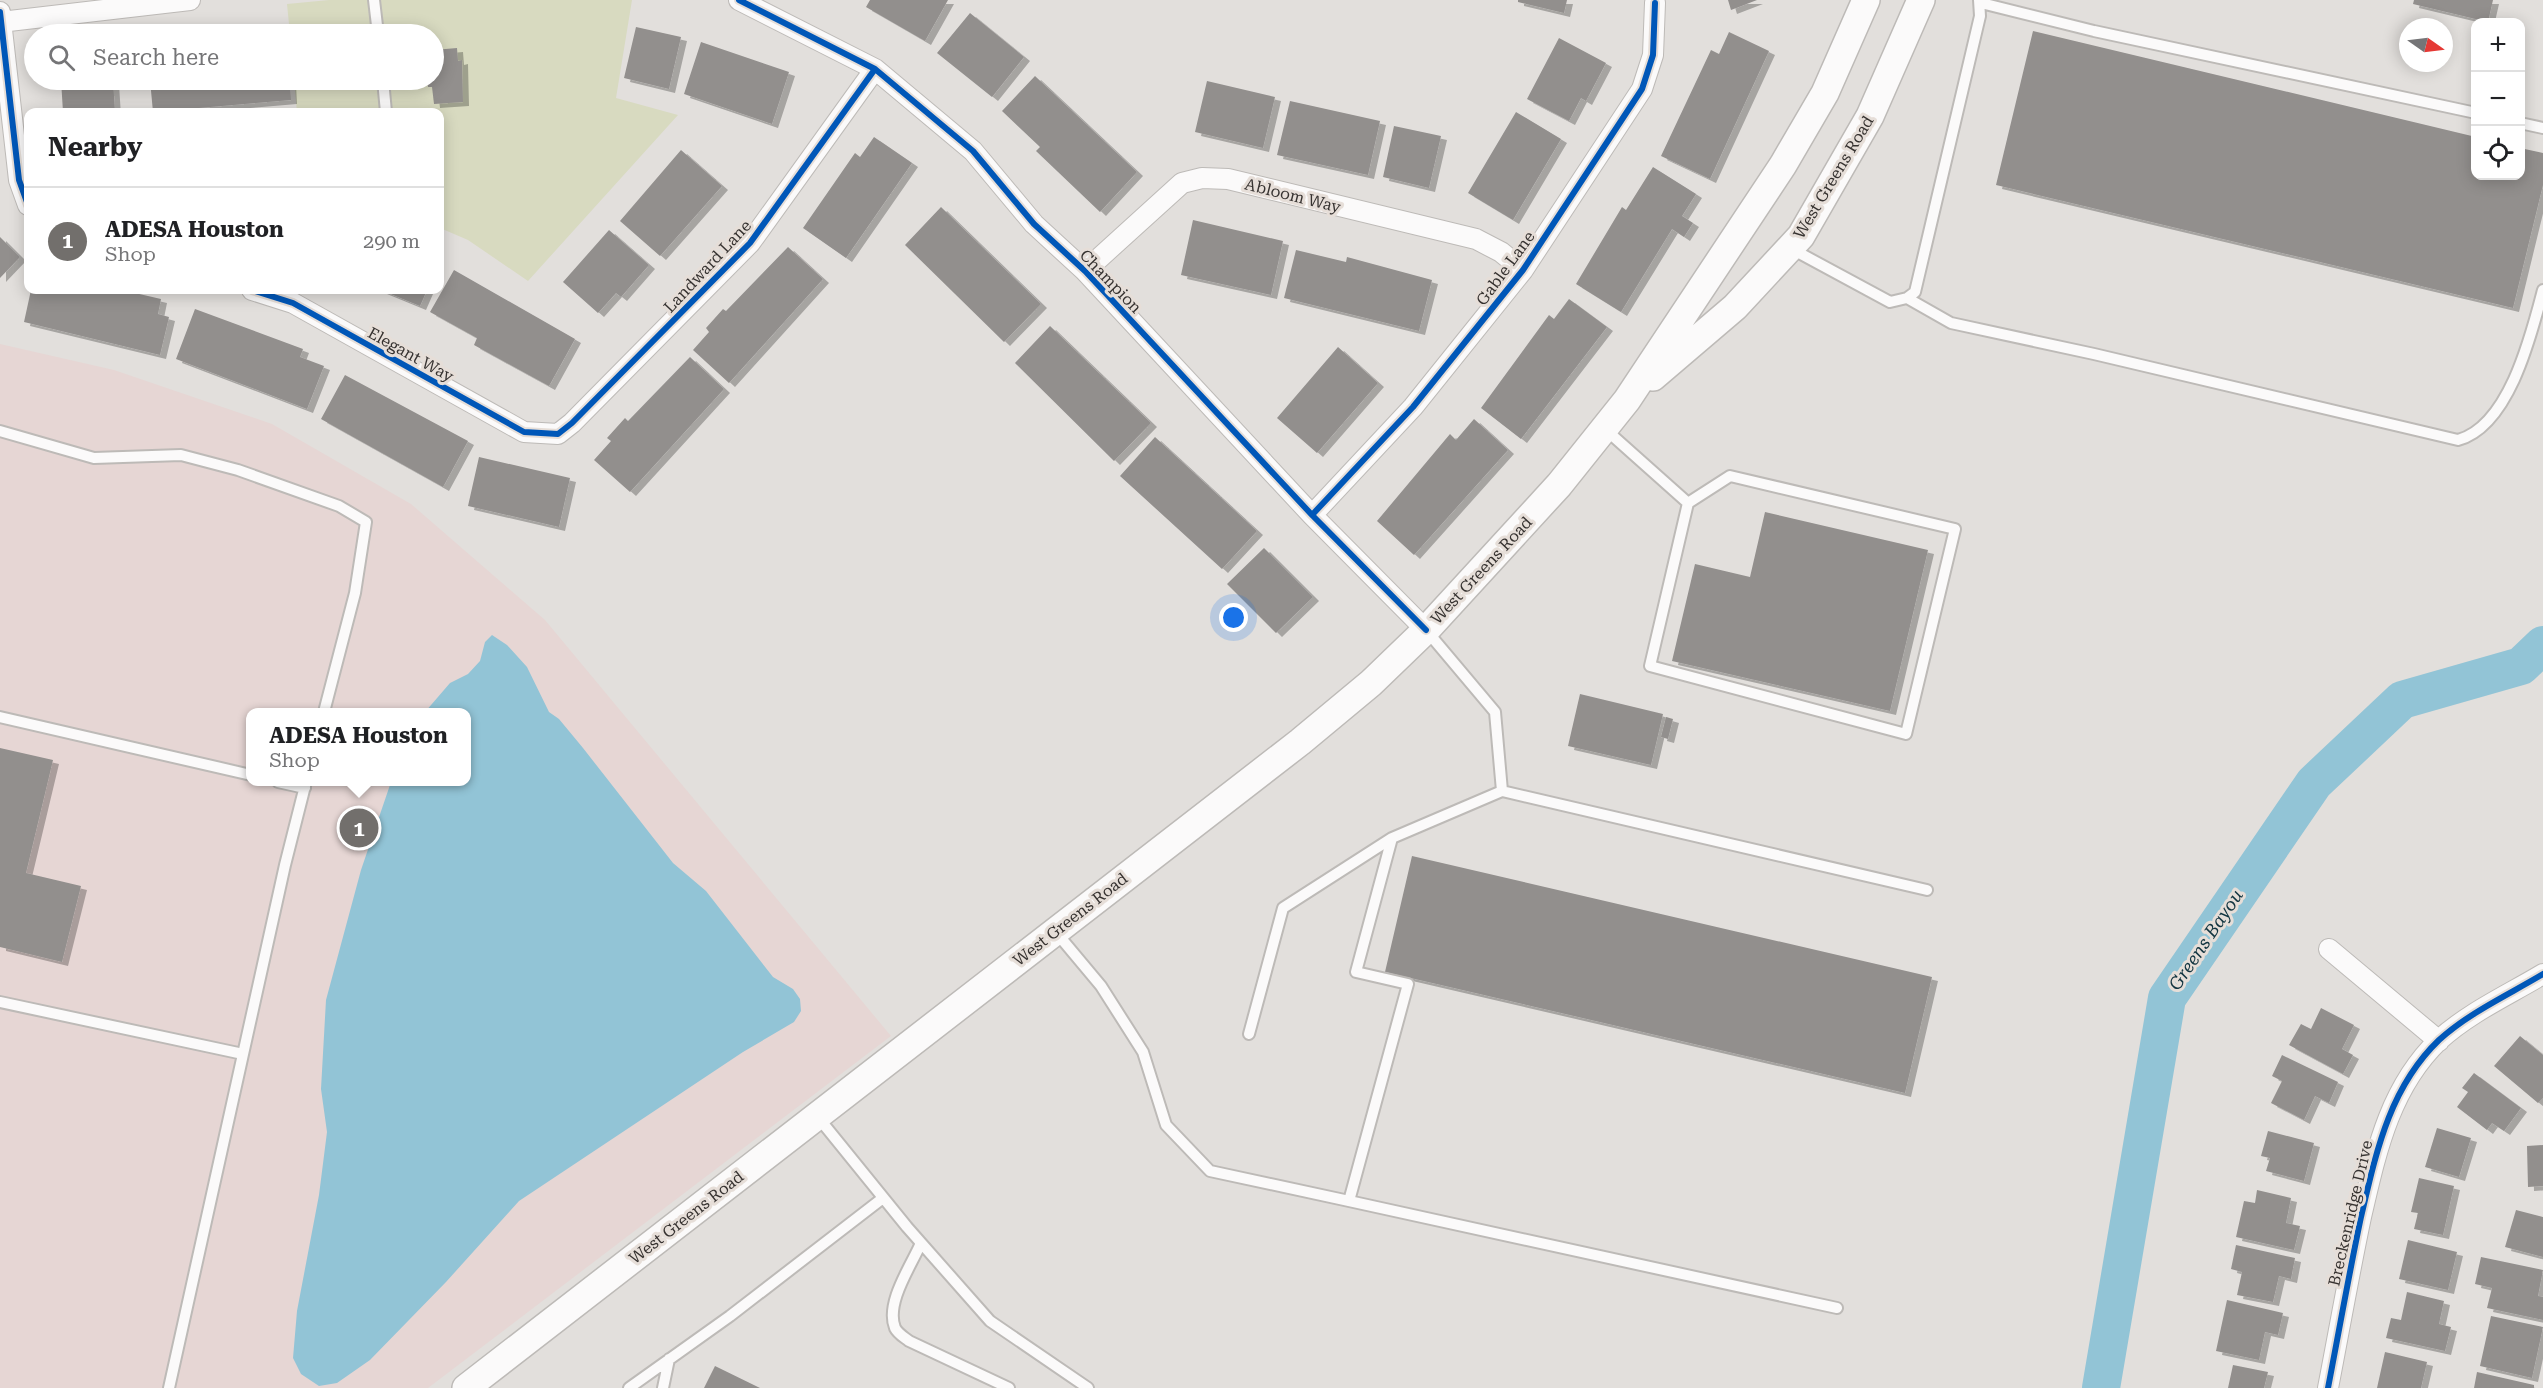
<!DOCTYPE html>
<html lang="en">
<head>
<meta charset="utf-8">
<style>
	body { margin:0; font-family:"Roboto Serif",serif; background:#f6f6f6; color:#202124 }
	.controls { position:absolute; right:18px; top:18px; display:grid; overflow:hidden; border-radius:12px; box-shadow:0 3px 15px #0003 }
	.controls button { width:54px; height:54px; display:grid; place-items:center; padding:0; border:0; border-bottom:2px solid #e0e0e0; background:#fff; color:#202124; font:30px sans-serif }
	.compass { position:absolute; left:2399px; top:18px; width:54px; height:54px; border-radius:50%; background:#fff; box-shadow:0 3px 15px #0003; rotate:104deg }
	.you { position:absolute; left:1234px; top:618px; width:21px; height:21px; margin:-15px; border:4px solid #fff; border-radius:50%; background:#1a73e8; box-shadow:0 0 0 9px #1a73e833 }
	.badge { display:grid; place-items:center; width:39px; height:39px; border-radius:50%; background:#726f6c; color:#fff; font-size:20px; font-weight:700 }
	.pin { position:absolute; translate:-50% -50%; border:3px solid #fff; box-shadow:0 2px 6px #0006 }
	.popup { position:absolute; left:246px; top:708px; width:225px; height:78px; box-sizing:border-box; display:grid; place-content:center; border-radius:12px; background:#fff; filter:drop-shadow(0 2px 4px #0005); font-size:20px; white-space:nowrap; color:#757577 }
	.popup b { font-size:22px; color:#202124 }
	.popup::after { content:''; position:absolute; left:50%; top:100%; margin-left:-12px; border:12px solid transparent; border-top-color:#fff }
	.list { margin:0; padding:0; list-style:none }
	h2 { display:flex; justify-content:space-between; align-items:center; height:78px; margin:0; padding:0 24px; font-size:26px }
	h2 small { font-size:20px; font-weight:400; color:#757577 }
	.list li { display:grid; grid-template-columns:39px 1fr auto; gap:18px; align-items:center; box-sizing:border-box; height:108px; padding:0 24px; border-top:2px solid #e0e0e0 }
	.list b { display:block; font-size:22px; white-space:nowrap }
	.list p { margin:0; font-size:20px; white-space:nowrap; color:#757577 }
	.list em { font-size:20px; font-style:normal; color:#757577 }
	.icon { flex:none; width:33px; height:33px; fill:none; stroke:currentColor; stroke-width:2; stroke-linecap:round; stroke-linejoin:round }
	.map { position:relative; flex:none; width:2543px; height:1388px; overflow:hidden }
	.search { position:absolute; background:#fff; box-shadow:0 3px 15px #0003; left:24px; top:24px; width:420px; height:66px; display:flex; align-items:center; gap:15px; box-sizing:border-box; padding:0 21px; border-radius:33px; color:#757577; font-size:22px }
	.panel { position:absolute; background:#fff; box-shadow:0 3px 15px #0003; left:24px; top:108px; width:420px; height:186px; border-radius:12px }
	.map>svg:first-child { display:block }
	.commercial { fill:#e6d6d4; fill-rule:evenodd }
	.green { fill:#d8dac0 }
	.water { fill:#92c4d6 }
	.lines { fill:none; stroke-linecap:round; stroke-linejoin:round }
	.river { stroke:#92c4d6; stroke-width:38 }
	.building { fill:#928f8d; filter:url(#shadow) }
	.lane-casing { stroke:#bdbab7; stroke-width:14 }
	.street-casing { stroke:#bdbab7; stroke-width:22 }
	.secondary-casing { stroke:#bdbab7; stroke-width:30 }
	.lane { stroke:#fbfafa; stroke-width:10 }
	.street { stroke:#fbfafa; stroke-width:20 }
	.secondary { stroke:#fbfafa; stroke-width:27 }
	.cycleway-casing { stroke:#e6ded8; stroke-width:10 }
	.cycleway { stroke:#0057b8; stroke-width:6 }
	.labels { text-anchor:middle; stroke-width:6; stroke-linejoin:round; paint-order:stroke }
	.street-label { font-size:16px; fill:#363230; stroke:#e6ded8 }
	.water-label { font-size:18px; font-style:italic; fill:#113440; stroke:#e6ded8 }
</style>
</head>
<body>
<div class="map">
<svg width="2543" height="1388" viewBox="0 0 2543 1388">
	<defs>
		<filter id="shadow"><feDropShadow dx="6" dy="4" stdDeviation="0" flood-color="#0004"/></filter>
	</defs>
	<rect width="100%" height="100%" fill="#e2dfdc"/>
	<!-- commercial -->
	<path class="commercial" d="M0,344l114,26 158,54 139,80 134,116 346,416 -463,352h-428zM251,712h216v70h-216z"/>
	<!-- green -->
	<path class="green" d="M329,0h303l-16,98 62,17 -150,166 -60,-41 -28,-12v-116h-143l-3,-32h140v-46h-144l-3,-30z"/>
	<!-- water -->
	<path class="water" d="M492,635l15,10 20,22 22,45 10,7 24,29 90,115 33,28 67,86 20,12 7,10 1,12 -7,11 -51,30 -224,149 -73,81 -76,78 -33,23 -18,3 -18,-12 -8,-16 4,-47 22,-116 8,-63 -6,-43 5,-89 35,-130 30,-88h76v-70h-42l25,-29 18,-9 12,-13 5,-19z"/>
	<g class="lines">
		<!-- river -->
		<path class="river" d="M2101,1388l66,-390 147,-215 88,-83 119,-34 22,-21"/>
	</g>
	<!-- building -->
	<path class="building" d="M870,0h78l-23,41 -59,-34z
		M1518,0h49l-3,13 -46,-11z
		M1728,0h29l-26,10z
		M2414,0h79l-5,22 -75,-18z
		M970,13l54,44 -32,40 -55,-44z
		M636,27l45,10 -12,52 -45,-11z
		M2033,31l443,106v39h44v-28l23,5v32l-30,123 -517,-123z
		M1729,32l40,19 -59,128 -49,-23 50,-106 8,4z
		M1559,38l47,25 -20,38 -5,-3 -12,23 -42,-22z
		M701,42l88,30 -17,52 -88,-30z
		M457,48l1,13 4,-1 1,42 -29,2 -2,-17h-4l-1,-7h7v-30z
		M1035,76l102,96 -37,40 -64,-61 4,-4 -38,-36z
		M61,80h52l2,32h-52z
		M150,80h140l1,20 -138,12z
		M1207,81l68,16 -12,51 -68,-16z
		M1290,101l90,20 -12,54 -91,-20z
		M1516,112l45,27 -48,81 -45,-27z
		M1394,126l47,10 -12,52 -46,-11z
		M874,137l38,26 -66,95 -43,-30 52,-75 5,4z
		M681,150l41,36 -62,70 -40,-35z
		M1653,167l43,27 -14,22 11,7 -9,14 -12,-8 -51,83 -45,-28 46,-77 4,3z
		M941,207l100,97 -37,38 -99,-97z
		M1193,220l90,21 -12,54 -90,-20z
		M609,230l40,35 -28,32 -5,-4 -18,20 -35,-31z
		M0,237l20,20 -20,21z
		M788,247l35,32 -94,104 -36,-33 16,-18 -3,-4 17,-19 3,2z
		M1296,250l50,12 1,-5 85,23 -13,51 -135,-33z
		M454,270l121,69 -26,47 -75,-41 3,-7 -47,-26z
		M31,290h91l39,9 -3,15 11,3 -9,38 -136,-33z
		M381,290h46l-7,16z
		M1569,299l38,28 -86,112 -40,-31 68,-93 5,4z
		M195,309l108,40 -3,8 24,9 -17,43 -131,-50z
		M1050,326l101,97 -37,38 -99,-98z
		M1338,347l40,36 -61,70 -40,-35z
		M690,357l34,32 -94,103 -36,-32 17,-19 -4,-3 18,-20 3,3z
		M345,375l123,66 -25,46 -122,-68z
		M1474,419l34,31 -94,105 -37,-34 73,-87 6,6z
		M1155,437l102,94 -35,38 -102,-93z
		M479,457l91,21 -11,49 -91,-21z
		M1765,512l163,38 -38,161 -218,-50 23,-97 55,13z
		M1264,548l49,49 -37,36 -49,-49z
		M1580,694l83,20 -12,51 -83,-19z
		M1666,717l7,2 -5,20 -7,-2z
		M0,748l53,12 -27,113 55,13 -19,76 -62,-15z
		M1412,856l520,121 -27,116 -520,-121z
		M2321,1008l33,17 -12,24 11,6 -10,19 -54,-29 12,-21 10,5z
		M2520,1036l23,19v43l-5,5 -44,-37z
		M2282,1055l56,27 -9,21 -14,-7 -11,24 -33,-17 11,-22 -10,-5z
		M2474,1073l47,35 -17,23 -12,-8 -5,7 -30,-23 11,-15 -6,-4z
		M2437,1128l34,10 -12,39 -34,-10z
		M2268,1131l46,12 -10,38 -38,-10 4,-13 -9,-2z
		M2543,1145v41l-15,1 -1,-41z
		M2419,1178l35,8 -11,49 -29,-6 4,-16 -7,-1z
		M2257,1190l34,8 -5,25 14,3 -6,24 -58,-13 8,-36 11,2z
		M2516,1210l27,7v40l-38,-10z
		M2408,1240l49,12 -9,38 -49,-11z
		M2236,1245l59,13 -4,21 -12,-3 -6,26 -36,-7 5,-23 -11,-3z
		M2481,1257l62,13 -5,26 5,1v23l-56,-12 5,-20 -17,-4z
		M2407,1292l37,9 -5,23 12,3 -6,24 -59,-13 5,-20 10,2z
		M2227,1300l56,13 -5,22 -13,-3 -6,28 -43,-9z
		M2491,1316l52,11 -11,51 -52,-12z
		M2385,1352l42,10 -6,26h-44z
		M2233,1365l35,7 -4,16h-36z
		M715,1366l45,22h-56z
		M2477,1372l57,13v3h-60z"/>
	<g class="lines">
		<!-- lane casing -->
		<g class="lane-casing">
			<path id="lane" d="M374,0l4,34
				M1981,3l113,28 382,82
				M383,80l3,32
				M2520,123l23,5
				M1790,248l100,54 17,-4 8,-6 65,-276 -1,-16
				M1907,298l44,25 143,31 364,86c51,-14 73,-104 85,-150
				M1605,429l83,74 -38,163 256,68 49,-205 -225,-53 -42,27
				M0,431l94,27 87,-3 57,15 101,36 27,16 -11,71 -31,119
				M1426,630l69,82 7,79
				M0,717l251,58
				M278,782l27,6
				M1055,931l46,55 42,66 23,73 44,46 139,30 59,-217 -52,-12 36,-134
				M0,1002l243,52
				M1249,1034l34,-126 109,-70 110,-47 425,99
				M817,1116l90,111 83,94 98,67
				M1349,1201l488,107
				M921,1243c-10,23 -36,60 -26,85 3,6 9,9 14,13l100,47
				M169,1388l116,-523 21,-83
				M629,1388l101,-72 153,-118
				M663,1388l6,-29"/>
		</g>
		<!-- street casing -->
		<g class="street-casing">
			<path id="street" d="M739,0l136,69 98,82 61,73 51,47 227,244 114,115
				M0,12l19,168 9,25
				M0,22l190,-22
				M1085,271l97,-88 20,-5 26,1 248,60 25,13 22,18
				M252,290l41,13 231,129 34,2 14,-11 178,-180 125,-174
				M1312,515l101,-108 110,-137 119,-181 11,-34 2,-52
				M2329,949l110,92
				M2328,1388c11,-57 21,-114 33,-171 15,-64 28,-129 78,-177 31,-28 69,-45 104,-66"/>
		</g>
		<!-- secondary casing -->
		<g class="secondary-casing">
			<path id="secondary" d="M1653,377l82,-70 66,-71 69,-120 51,-116
				M466,1388l834,-646 71,-59 55,-53 133,-145 68,-85 156,-235 42,-72 41,-93"/>
		</g>
		<!-- lane -->
		<use href="#lane" class="lane"/>
		<!-- street -->
		<use href="#street" class="street"/>
		<!-- secondary -->
		<use href="#secondary" class="secondary"/>
		<!-- cycleway casing -->
		<g class="cycleway-casing">
			<path id="cycleway" d="M739,0l136,69 98,82 61,73 51,47 227,244 114,115
				M0,12l19,168 9,25
				M252,290l41,13 231,129 34,2 14,-11 178,-180 125,-174
				M1312,515l101,-108 110,-137 119,-181 11,-34 2,-52
				M2328,1388c11,-57 21,-114 33,-171 15,-64 28,-129 78,-177 31,-28 69,-45 104,-66"/>
		</g>
		<!-- cycleway -->
		<use href="#cycleway" class="cycleway"/>
	</g>
	<g class="labels">
		<!-- street labels -->
		<g class="street-label">
			<text transform="translate(1833 177) rotate(-59)" y="6">West Greens Road</text>
			<text transform="translate(1293 195) rotate(14)" y="6">Abloom Way</text>
			<text transform="translate(707 266) rotate(-47)" y="6">Landward Lane</text>
			<text transform="translate(1505 268) rotate(-54)" y="6">Gable Lane</text>
			<text transform="translate(1111 281) rotate(46)" y="6">Champion</text>
			<text transform="translate(411 354) rotate(29)" y="6">Elegant Way</text>
			<text transform="translate(1481 570) rotate(-47)" y="6">West Greens Road</text>
			<text transform="translate(1070 919) rotate(-38)" y="6">West Greens Road</text>
			<text transform="translate(2350 1213) rotate(-77)" y="6">Breckenridge Drive</text>
			<text transform="translate(686 1217) rotate(-38)" y="6">West Greens Road</text>
		</g>
		<!-- water labels -->
		<g class="water-label">
			<text transform="translate(2206 940) rotate(-56)" y="6">Greens Bayou</text>
		</g>
	</g>
</svg>
<div class="controls">
<button>+</button>
<button>−</button>
<button><svg class="icon" aria-label="locate" viewBox="0 0 24 24"><circle cx="12" cy="12" r="6"/><path d="M12 2v4M12 18v4M2 12h4M18 12h4"/></svg></button>
</div>
<svg class="compass" viewBox="-18 -18 36 36"><path d="M0-13l5 13h-10z" fill="#e53935"/><path d="M0 13l5-13h-10z" fill="#757577"/></svg>
<div class="you"></div>
<div class="pin badge" style="left:359px;top:828px">1</div>
<div class="popup"><b>ADESA Houston</b>Shop</div>
<div class="search"><svg class="icon" aria-label="search" viewBox="0 0 24 24"><circle cx="10" cy="10" r="6"/><path d="M15 15l6 6"/></svg>Search here</div>
<section class="panel">
<h2>Nearby<small></small></h2>
<ul class="list">
<li><span class="badge">1</span><div><b>ADESA Houston</b><p>Shop</p></div><em>290 m</em></li>
</ul>
</section>
</div>
</body>
</html>
